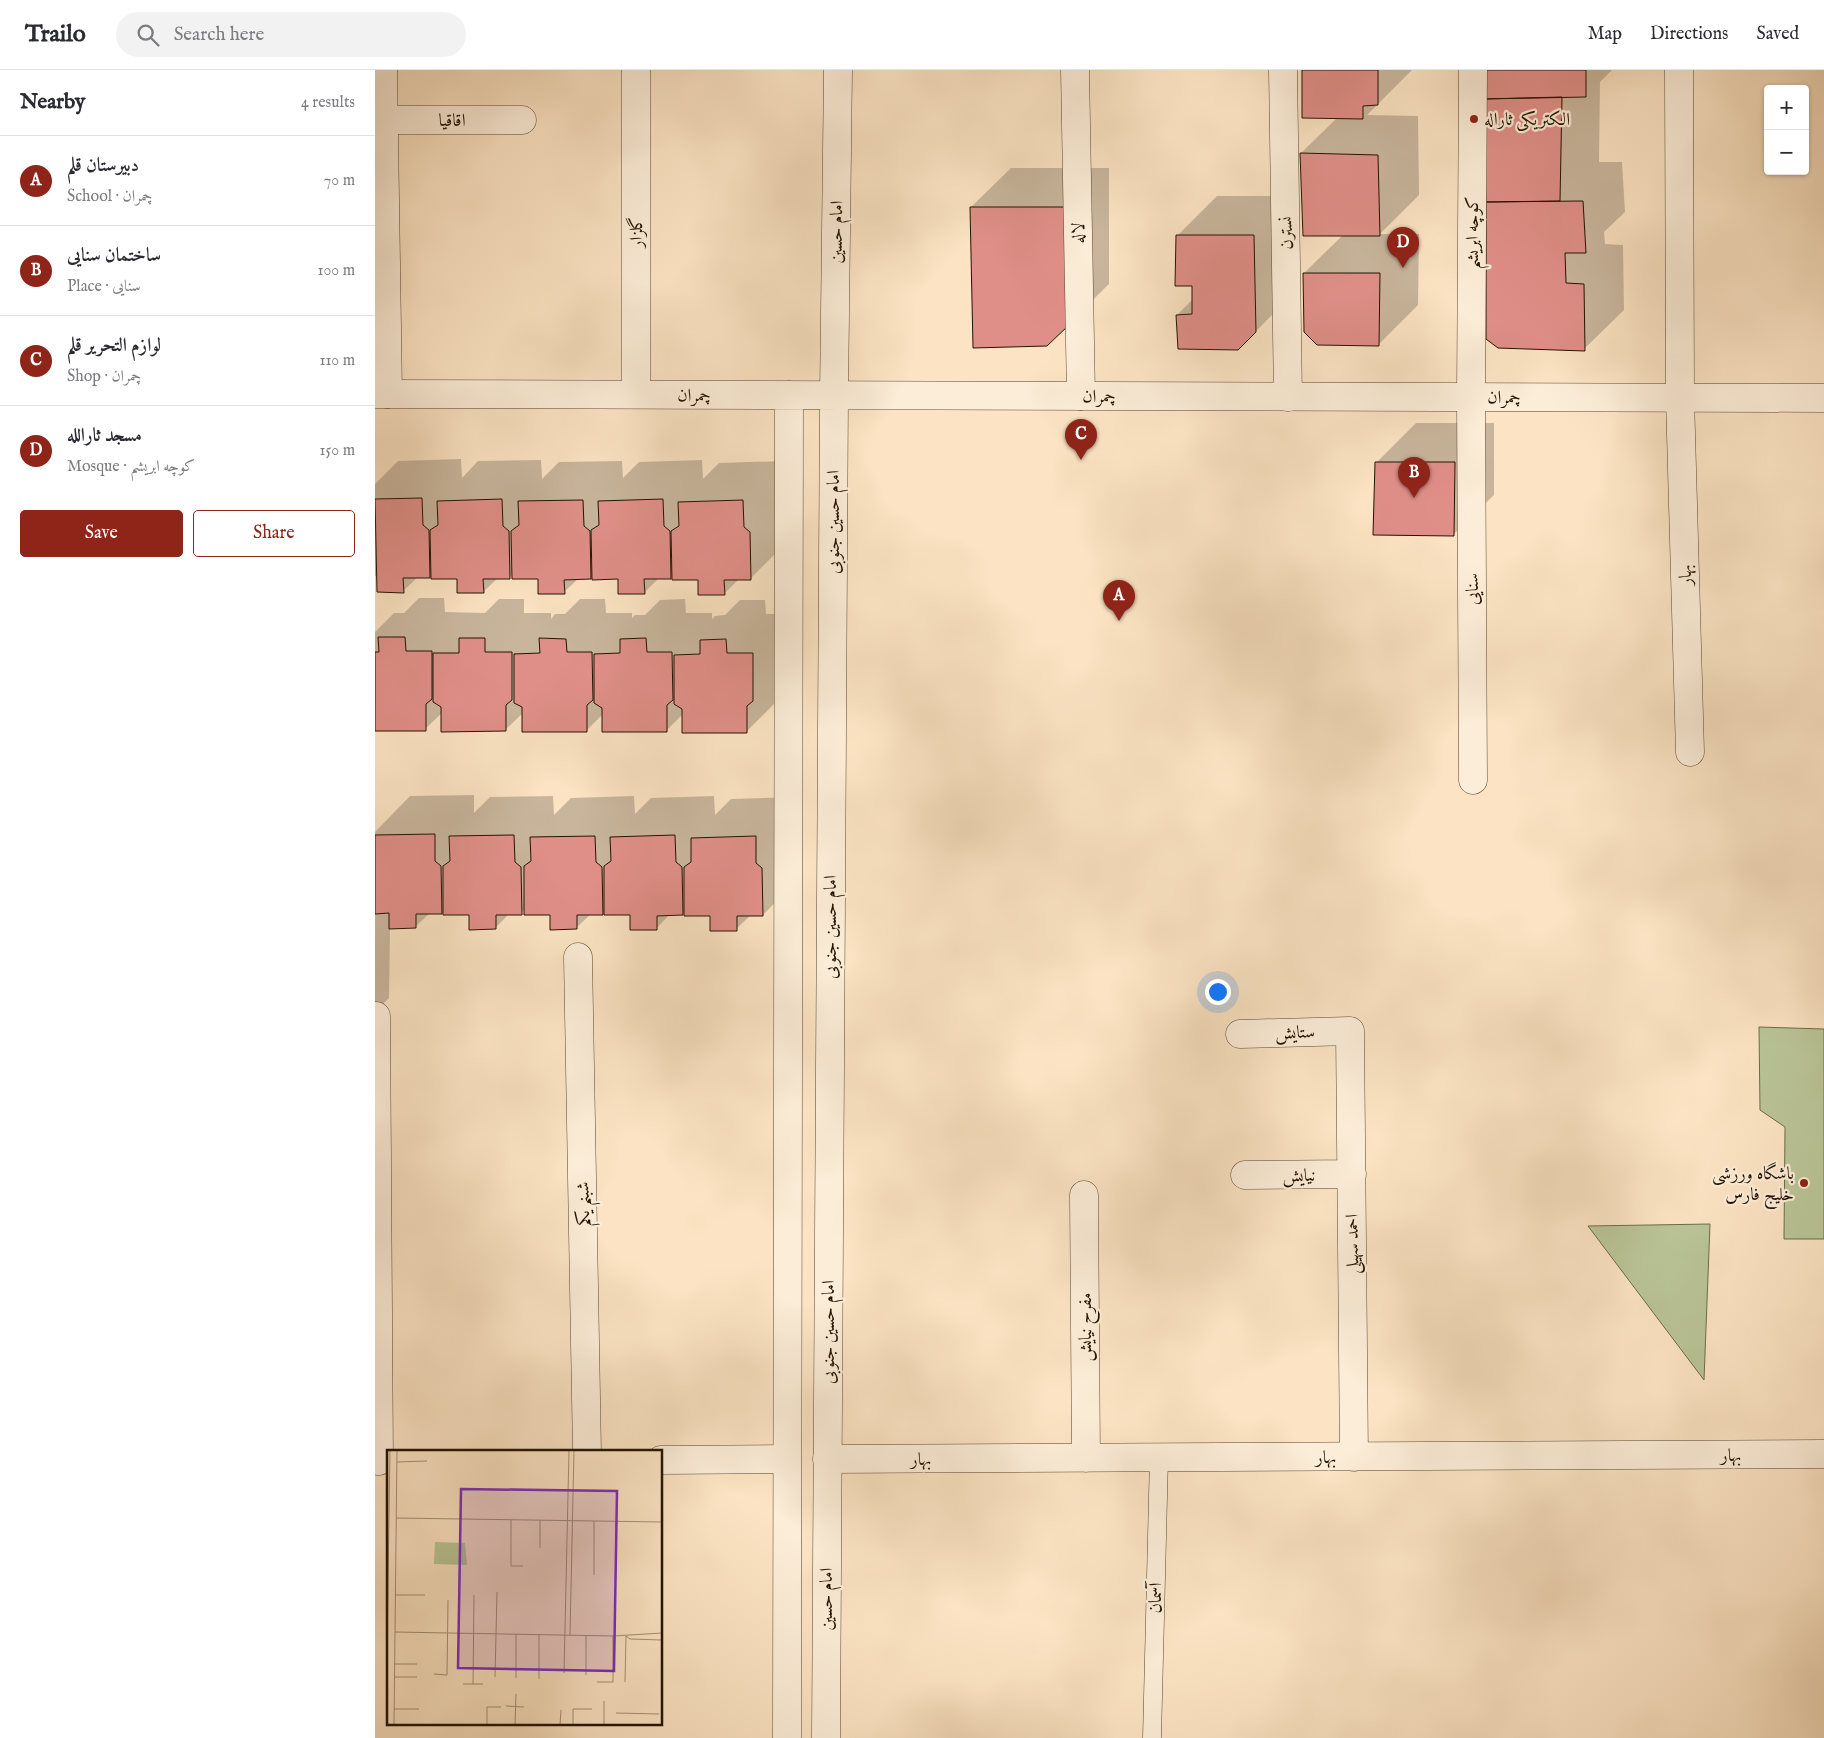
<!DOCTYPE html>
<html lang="en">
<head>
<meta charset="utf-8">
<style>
	body { margin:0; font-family:"IM FELL English",Amiri,serif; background:#f2f2f3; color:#2b2b33 }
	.controls { position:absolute; right:15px; top:15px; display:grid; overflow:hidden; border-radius:5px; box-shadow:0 1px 4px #0004 }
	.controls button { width:45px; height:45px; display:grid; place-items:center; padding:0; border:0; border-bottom:1px solid #e1e1e2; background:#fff; color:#2b2b33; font:25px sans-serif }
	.you { position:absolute; left:842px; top:921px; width:18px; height:18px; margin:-12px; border:4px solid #fff; border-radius:50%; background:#1a73e8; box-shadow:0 0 0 8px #1a73e833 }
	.badge { display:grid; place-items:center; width:32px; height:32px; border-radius:50%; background:#8f2418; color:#fff; font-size:16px; font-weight:700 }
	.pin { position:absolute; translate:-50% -41px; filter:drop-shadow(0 1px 2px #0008) }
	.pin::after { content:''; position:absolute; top:26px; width:18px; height:15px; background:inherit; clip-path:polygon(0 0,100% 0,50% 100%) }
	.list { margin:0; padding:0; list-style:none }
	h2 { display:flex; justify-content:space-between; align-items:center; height:65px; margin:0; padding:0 20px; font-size:21px }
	h2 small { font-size:16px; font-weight:400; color:#7c7c81 }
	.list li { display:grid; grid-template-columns:32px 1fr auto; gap:15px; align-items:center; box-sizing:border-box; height:90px; padding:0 20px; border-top:1px solid #e1e1e2 }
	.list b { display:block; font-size:19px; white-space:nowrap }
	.list p { margin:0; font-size:16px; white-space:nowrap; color:#7c7c81 }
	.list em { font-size:16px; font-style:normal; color:#7c7c81 }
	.actions { display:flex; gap:10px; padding:15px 20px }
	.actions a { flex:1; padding:11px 0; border:1px solid #8f2418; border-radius:5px; text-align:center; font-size:18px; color:#8f2418 }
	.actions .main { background:#8f2418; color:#fff }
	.icon { flex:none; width:28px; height:28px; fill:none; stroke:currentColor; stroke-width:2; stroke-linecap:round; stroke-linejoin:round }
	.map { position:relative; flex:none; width:1449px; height:1668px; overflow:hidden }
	header { display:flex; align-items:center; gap:30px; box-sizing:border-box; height:70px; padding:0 25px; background:#fff; border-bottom:1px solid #e1e1e2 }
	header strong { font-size:24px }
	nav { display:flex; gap:28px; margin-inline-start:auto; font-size:18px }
	.search { width:350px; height:45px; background:#f2f2f3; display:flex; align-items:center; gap:12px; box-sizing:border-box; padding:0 18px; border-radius:28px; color:#7c7c81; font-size:19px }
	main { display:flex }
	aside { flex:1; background:#fff }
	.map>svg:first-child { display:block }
	.green { fill:#bac598; stroke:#6e6c4d }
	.shadow { fill:#0003 }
	.building { fill:#e08f88; stroke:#231302 }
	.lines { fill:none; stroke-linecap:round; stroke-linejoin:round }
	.service-casing { stroke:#594732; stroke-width:19 }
	.minor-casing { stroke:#594732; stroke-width:29 }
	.tertiary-casing { stroke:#594732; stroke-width:29 }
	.service { stroke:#fcedd8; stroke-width:18 }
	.minor { stroke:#fcedd8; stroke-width:28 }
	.tertiary { stroke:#fcedd8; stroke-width:28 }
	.poi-dot { fill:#8f2418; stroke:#fcedd8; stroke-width:2 }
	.labels { text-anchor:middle; stroke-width:4.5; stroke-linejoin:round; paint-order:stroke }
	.poi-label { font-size:18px; fill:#231302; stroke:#fcedd8; text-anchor:start }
	.street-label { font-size:18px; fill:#231302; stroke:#fcedd8 }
	.inset-road { fill:none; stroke:#a59076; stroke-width:1 }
	.view { fill:#7b2cbf; fill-opacity:0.15; stroke:#7b2cbf; stroke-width:2.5 }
	.inset-edge { fill:none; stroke:#231302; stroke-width:2.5 }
</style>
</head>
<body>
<header>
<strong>Trailo</strong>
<div class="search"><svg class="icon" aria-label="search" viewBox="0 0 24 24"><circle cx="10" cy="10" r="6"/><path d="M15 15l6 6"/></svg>Search here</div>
<nav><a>Map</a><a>Directions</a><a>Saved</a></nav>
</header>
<main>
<aside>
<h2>Nearby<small>4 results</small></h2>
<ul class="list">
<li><span class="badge">A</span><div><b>دبیرستان قلم</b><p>School · چمران</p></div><em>70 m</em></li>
<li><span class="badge">B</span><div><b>ساختمان سنایی</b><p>Place · سنایی</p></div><em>100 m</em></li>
<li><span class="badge">C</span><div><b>لوازم التحریر قلم</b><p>Shop · چمران</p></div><em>110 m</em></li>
<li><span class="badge">D</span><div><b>مسجد ثارالله</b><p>Mosque · کوچه ابریشم</p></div><em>150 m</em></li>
</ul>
<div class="actions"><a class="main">Save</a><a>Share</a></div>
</aside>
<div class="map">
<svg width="1449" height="1668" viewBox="0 0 1449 1668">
	<rect width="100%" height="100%" fill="#fbe3c3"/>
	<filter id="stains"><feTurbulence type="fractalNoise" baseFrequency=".004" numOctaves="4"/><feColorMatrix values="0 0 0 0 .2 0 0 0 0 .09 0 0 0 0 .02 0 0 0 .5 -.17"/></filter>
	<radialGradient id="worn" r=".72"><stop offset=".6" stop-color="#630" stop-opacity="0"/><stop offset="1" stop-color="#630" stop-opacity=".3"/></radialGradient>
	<!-- green -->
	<path class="green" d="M1384,957l65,2v210h-40l1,-112 -25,-17z
		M1335,1154l-6,156 -116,-154z"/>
	<!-- shadow -->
	<path class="shadow" d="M928,0h109l-45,45 51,1 1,79 -39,39h39l-1,71 -40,40 -74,-72 39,-38 -42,-82 36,-35z
		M1110,0h127l-12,12 -1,80h23l3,50 -21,20 1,12 18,1 1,65 -40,39 -97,-11z
		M636,98h98v116l-62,61 -76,-138z
		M842,126h77l1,96 -57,57 -61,-34 17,-17v-13l-17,-49z
		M1041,353h78v72l-40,39 -78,-71z
		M86,389l1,19 16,-17 63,-1 1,19 17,-17 63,-1 1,17 16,-16 63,-2 1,19 16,-16 64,-2 7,78 -40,40h-11l-15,15 -25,-15 -26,-4 -3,3h-11l-15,15 -25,-15h-40l-15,14 -25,-14 -26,-4 -4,4h-11l-15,14 -25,-15h-40l-15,14 -28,-15v-92l23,-23z
		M44,528h25l1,14 40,1 14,-14h25v14h27v6l4,-5h10l15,-15h25l1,14h26v5l3,-3h10l15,-15 25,-1 1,14h26v6l3,-3 10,-1 15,-15h25l1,14h26l-6,78 -40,40 -63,-18 -17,17 -63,-17 -17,17 -63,-18 -18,17 -63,-17 -17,16h-50v-97l19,-19h10z
		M99,725v18l16,-16 63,-1 1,19 17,-17 63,-2 1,18 16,-16 63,-2 1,19 16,-16 64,-2 6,32 1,46 -39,40h-12l-15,14 -25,-14 -26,-4 -3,3h-12l-14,15 -25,-15 -26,-3 -3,3h-11l-15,14 -25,-14 -26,-5 -4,4 -12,1 -14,14 -25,-14 -40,-1 -15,14 -25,1 -1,70 -14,14v-180l35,-36z
		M0,1220h17l-1,90z"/>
	<!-- building -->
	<path class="building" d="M927,0h76v35l-15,1v13l-61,-1z
		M1108,0h103v27l-103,2z
		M1187,27l-2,104 -74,1 -3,-103z
		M925,83l78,2 2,81h-77z
		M1208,131l3,52h-21l1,30 18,1 1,67 -87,-3 -12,-9v-137z
		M595,137h99l1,117 -23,22 -74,2z
		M801,165h78l2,97 -18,18 -60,-1 -2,-34 16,-1v-28h-17z
		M928,203h77l-1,73 -62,-1 -13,-13z
		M1000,392h80l-1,74 -81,-1z
		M47,428l1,27 6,5 1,48h-27l1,15 -27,-1 -2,-93z
		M127,429l1,27 6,5 1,48h-27l1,14h-27v-14h-26l-1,-49 8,-5 -1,-24z
		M288,429l1,27 6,5 1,48h-27l1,15h-27v-15l-26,1 -1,-50 8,-5 -1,-24z
		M208,430l1,26 6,5 1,48 -27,1 1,14h-27v-15h-26l-1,-48 8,-6 -1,-24z
		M368,430l1,27 6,5 1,48h-27l1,15h-27v-15h-26l-1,-49 8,-5 -1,-24z
		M3,567h27l1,14h26v48l-6,5v27h-51v-79h4z
		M84,568h26v14h27v48l-6,5v26l-65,1v-25l-8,-5v-49h26z
		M164,568l27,1 1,13h25l1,48 -6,5v27h-65v-25l-8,-4v-49l26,-1z
		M271,568l1,14h25l1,48 -6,5v27h-65v-24l-8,-5v-49l26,-1v-14z
		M351,569l1,14h26v48l-6,5v27h-65v-24l-8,-5v-49l26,-1v-14z
		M60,764v27l6,5 1,48h-26v14l-27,1v-16l-14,1v-79z
		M139,765l1,27 6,5 1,48h-26v14l-27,1v-15h-26v-49l7,-5 -1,-25z
		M300,765l1,27 6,5 1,48 -26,1v14h-27v-15h-26v-49l7,-5 -1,-24z
		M220,766l1,26 6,5 1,48h-26v14l-27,1v-15h-26v-49l7,-5 -1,-24z
		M381,766v27l6,5 1,48h-26v15h-27v-15h-26v-49l7,-5v-24z"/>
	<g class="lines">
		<!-- service casing -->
		<g class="service-casing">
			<path id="service" d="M777,1668l7,-281"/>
		</g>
		<!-- minor casing -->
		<g class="minor-casing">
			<path id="minor" d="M8,0l5,324
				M700,0l6,326
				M908,0l5,327
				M1304,0l1,328 10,354
				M8,50h139
				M261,324v-324
				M459,325l4,-325
				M1098,710l-2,-383 2,-327
				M203,887l9,495
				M1,946l3,445
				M865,964l110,-3 4,426
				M870,1105l107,-1
				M709,1125l2,263
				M452,1389l997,-5
				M286,1390l126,-1"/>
		</g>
		<!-- tertiary casing -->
		<g class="tertiary-casing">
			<path id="tertiary" d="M0,324l1449,4
				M412,1668l2,-1343
				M451,1668l8,-1343"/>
		</g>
		<!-- service -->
		<use href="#service" class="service"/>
		<!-- minor -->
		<use href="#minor" class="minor"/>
		<!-- tertiary -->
		<use href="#tertiary" class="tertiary"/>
	</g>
	<!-- markers -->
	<g class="poi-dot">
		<circle cx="1099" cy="49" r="5"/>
		<circle cx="1429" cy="1113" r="5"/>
	</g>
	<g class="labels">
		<!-- poi labels -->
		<g class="poi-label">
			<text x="1109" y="55">الکتریکی ثاراله</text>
			<text x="1419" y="1109" text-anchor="end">باشگاه ورزشی<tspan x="1419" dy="21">خلیج فارس</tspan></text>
		</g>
		<!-- street labels -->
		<g class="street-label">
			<text x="77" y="56">اقاقیا</text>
			<text transform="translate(261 162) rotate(-90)" y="6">گلزار</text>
			<text transform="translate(461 162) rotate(-89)" y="6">امام حسین</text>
			<text transform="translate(703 163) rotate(-91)" y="6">لاله</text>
			<text transform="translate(911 163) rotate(-91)" y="6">نسترن</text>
			<text transform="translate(1097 163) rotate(-90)" y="6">کوچه ابریشم</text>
			<text x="319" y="331">چمران</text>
			<text x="724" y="332">چمران</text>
			<text x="1129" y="333">چمران</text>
			<text transform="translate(458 452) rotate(-90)" y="6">امام حسین جنوبی</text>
			<text transform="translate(1310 505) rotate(-92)" y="6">بهار</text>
			<text transform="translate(1097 519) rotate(-90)" y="6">سنایی</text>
			<text transform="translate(455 857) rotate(-90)" y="6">امام حسین جنوبی</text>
			<text transform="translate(920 962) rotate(-2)" y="6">ستایش</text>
			<text transform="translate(924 1105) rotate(-1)" y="6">نیایش</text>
			<text transform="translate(208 1134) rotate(-91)" y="6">شبنم یکم</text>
			<text transform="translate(977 1174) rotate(-91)" y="6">احمد سهیلی</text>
			<text transform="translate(710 1257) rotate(-90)" y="6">مفرح نیایش</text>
			<text transform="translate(453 1262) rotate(-90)" y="6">امام حسین جنوبی</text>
			<text x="1356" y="1391">بهار</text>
			<text x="951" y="1393">بهار</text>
			<text x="546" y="1395">بهار</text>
			<text transform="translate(780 1528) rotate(-89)" y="6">آسمان</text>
			<text transform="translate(451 1529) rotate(-90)" y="6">امام حسین</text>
		</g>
	</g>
	<!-- overview -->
	<g transform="translate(12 1380)">
		<rect width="275" height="275" fill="#fbe3c3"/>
		<path d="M48,92l30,1 2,22 -33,-1z" fill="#bac598"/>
		<path class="inset-road" d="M10,12l30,-1M9,68l266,4M124,70v46h12M207,71v54M153,98v-28M229,119v-48M8,145h30M8,182l218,4 49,-3M152,184v45M183,185l4,-185M239,186l4,3 32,1M0,202l3,-202M7,214h23M177,223l5,-223M47,224l13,1 1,-75M199,225v-40M7,227h23M108,227l2,-85M129,228v-44M210,232h16v-46M238,232l1,-46M76,234h20M86,234l1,-89M119,256l18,1M7,259h25M229,263l43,1M7,275l3,-275M100,275v-18h14M128,275l1,-31M173,275l1,-15M186,275v-16h19M217,275v-24"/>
		<path class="view" d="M74,39l156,2 -3,180 -156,-3z"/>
		<rect width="275" height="275" class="inset-edge"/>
	</g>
	<rect width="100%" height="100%" filter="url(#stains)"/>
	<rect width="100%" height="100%" fill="url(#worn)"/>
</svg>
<div class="controls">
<button>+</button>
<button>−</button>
</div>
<div class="you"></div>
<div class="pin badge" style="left:744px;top:551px">A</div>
<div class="pin badge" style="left:1039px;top:428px">B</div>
<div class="pin badge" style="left:706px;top:390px">C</div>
<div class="pin badge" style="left:1028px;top:198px">D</div>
</div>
</main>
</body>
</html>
